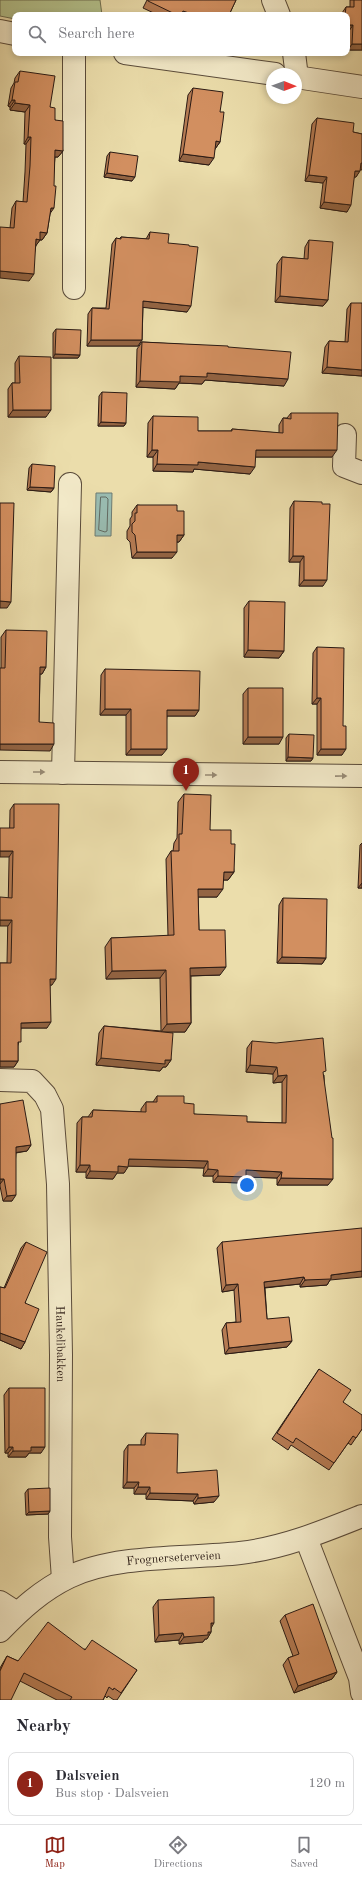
<!DOCTYPE html>
<html lang="en">
<head>
<meta charset="utf-8">
<style>
	body { margin:0; font-family:"Old Standard TT",serif; background:#f7f7f7; color:#2b2b33 }
	.compass { position:absolute; left:266px; top:68px; width:36px; height:36px; border-radius:50%; background:#fff; box-shadow:0 2px 6px #0003; rotate:91deg }
	.you { position:absolute; left:247px; top:1185px; width:14px; height:14px; margin:-10px; border:3px solid #fff; border-radius:50%; background:#1a73e8; box-shadow:0 0 0 6px #1a73e833 }
	.badge { display:grid; place-items:center; width:26px; height:26px; border-radius:50%; background:#8f2418; color:#fff; font-size:13px; font-weight:700 }
	.pin { position:absolute; translate:-50% -33px; filter:drop-shadow(0 1px 2px #0008) }
	.pin::after { content:''; position:absolute; top:21px; width:14px; height:12px; background:inherit; clip-path:polygon(0 0,100% 0,50% 100%) }
	.list { margin:0; padding:0; list-style:none }
	h2 { display:flex; justify-content:space-between; align-items:center; height:52px; margin:0; padding:0 16px; font-size:17px }
	h2 small { font-size:13px; font-weight:400; color:#7c7c81 }
	.list li { display:grid; grid-template-columns:26px 1fr auto; gap:12px; align-items:center; box-sizing:border-box; height:64px; margin:0 8px 8px; padding:0 8px; border:1px solid #e1e1e2; border-radius:8px }
	.list b { display:block; font-size:15px; white-space:nowrap }
	.list p { margin:0; font-size:13px; white-space:nowrap; color:#7c7c81 }
	.list em { font-size:13px; font-style:normal; color:#7c7c81 }
	.icon { flex:none; width:22px; height:22px; fill:none; stroke:currentColor; stroke-width:2; stroke-linecap:round; stroke-linejoin:round }
	.map { position:relative; flex:none; width:362px; height:1700px; overflow:hidden }
	.search { position:absolute; background:#fff; box-shadow:0 2px 6px #0003; left:12px; right:12px; top:12px; height:44px; display:flex; align-items:center; gap:10px; box-sizing:border-box; padding:0 14px; border-radius:8px; color:#7c7c81; font-size:15px }
	.sheet { height:124px; background:#fff }
	nav { display:flex; justify-content:space-around; align-items:center; box-sizing:border-box; height:56px; border-top:1px solid #e1e1e2; background:#fff; font-size:11px; color:#7c7c81 }
	nav a { display:grid; justify-items:center; gap:2px }
	nav .on { color:#8f2418 }
	.map>svg:first-child { display:block }
	.green { fill:#b4c28c; stroke:#6f6e50 }
	.water { fill:#99bbb0; stroke:#6d7b72 }
	.lines { fill:none; stroke-linecap:round; stroke-linejoin:round }
	.shore { stroke:#626a62; stroke-width:1 }
	.minor-casing { stroke:#5a4b3a; stroke-width:24 }
	.minor { stroke:#f2e9c8; stroke-width:22 }
	.wall { fill:#b57b53; stroke:#2a1a14 }
	.shaded-wall { fill:#936443; stroke:#2a1a14 }
	.building { fill:#d28f60; stroke:#2a1a14 }
	.oneway { fill:#988c77 }
	.labels { text-anchor:middle; stroke-width:4; stroke-linejoin:round; paint-order:stroke }
	.street-label { font-size:12px; fill:#2a1a14; stroke:#f2e9c8 }
</style>
</head>
<body>
<div class="map">
<svg width="362" height="1700" viewBox="0 0 362 1700">
	<rect width="100%" height="100%" fill="#ebddab"/>
	<filter id="stains"><feTurbulence type="fractalNoise" baseFrequency=".005" numOctaves="4"/><feColorMatrix values="0 0 0 0 .2 0 0 0 0 .09 0 0 0 0 .02 0 0 0 .5 -.17"/></filter>
	<radialGradient id="worn" r=".72"><stop offset=".6" stop-color="#630" stop-opacity="0"/><stop offset="1" stop-color="#630" stop-opacity=".3"/></radialGradient>
	<!-- green -->
	<path class="green" d="M0,0h100l2,15h-87v4l-15,-3z"/>
	<!-- water -->
	<path class="water" d="M96,493h16l-1,43h-16z"/>
	<g class="lines">
		<!-- shore -->
		<path class="shore" d="M101,497h5l2,2 -1,32 -2,1 -6,-2z"/>
		<!-- minor casing -->
		<g class="minor-casing">
			<g id="minor">
				<path d="M273,0l6,15"/>
				<path d="M0,31l15,3"/>
				<path d="M125,53l150,21"/>
				<path d="M294,53l3,24"/>
				<path d="M296,77l66,10"/>
				<path d="M74,288v-235"/>
				<path d="M345,435l-1,31 18,7"/>
				<path d="M0,772l362,4"/>
				<path d="M63,773l7,-289"/>
				<path id="s1" d="M0,1080l32,1 13,14 7,14 6,75 3,171 -1,182 3,42"/>
				<path d="M306,1538l54,140 2,15"/>
				<path d="M0,1602l17,11"/>
				<path id="s2" d="M0,1631c21,-22 42,-41 69,-54 47,-23 119,-18 171,-24 43,-5 82,-21 122,-37"/>
			</g>
		</g>
		<!-- minor -->
		<use href="#minor" class="minor"/>
	</g>
	<!-- wall -->
	<path class="wall" d="M147,0h89l-7,15h-71l-15,-7z
		M350,0h12v50h-14l1,-19 -2,-16h-6l1,-2 4,-6h4z
		M20,71l30,36 5,13 8,31 -5,6h-3l-5,57 -3,19 -5,7h-2l-4,5 -7,36 -19,-53 2,-20 4,-7 7,1 2,-30 1,-28h-2l1,-32 -15,-2v-3l-2,-1 3,-18 3,-5 1,-5z
		M193,88l27,24v30l-5,7 -6,16 -30,-4 9,-66z
		M317,118l36,14 9,2v35l-2,1 -4,7h-2l-7,35 -27,-4 3,-25 -18,-2 7,-57z
		M110,152l22,29 -28,-4 3,-21z
		M150,232l18,11 19,69 -44,-5 -1,33 -4,6h-51l1,-32 4,-6h14l6,-64 4,-6 3,1 2,-2 25,2z
		M309,240l19,60 -5,6 -48,-4 2,-38 5,-7 22,2 1,-12z
		M351,303l11,73 -40,-3 3,-26 4,-6 16,1 2,-33z
		M56,329l24,26 -2,3h-25v-25z
		M142,342l86,5 56,39 -79,-6 -3,4 -23,-1 -4,6 -39,-2 1,-38z
		M19,356l27,61h-38v-28l4,-6h3v-20z
		M102,392l24,31 -2,3h-26l1,-30z
		M291,413l41,44h-77l-5,17 -56,-5 -1,3 -40,-1v-14h-6l1,-34 5,-7 45,15h33l1,-2 47,4v-8l4,-7h4z
		M32,464l22,24 -3,4 -24,-2 2,-22z
		M294,501l29,85h-24l1,-24h-11l1,-54z
		M137,505l40,6 7,24 -5,7h-2l-5,16h-40l-2,-16 -3,-3v-8l3,-5v-7l2,-3v-4z
		M249,601l35,50 -5,7 -35,-1v-49z
		M6,630l40,37 -4,7h-2l-1,48 11,29 -49,-83v-31z
		M317,647l25,108h-25v-51h-5l1,-51z
		M105,669l94,41 -4,6h-28l-5,39h-36v-40h-26l1,-40z
		M248,688l31,56h-36v-50z
		M289,734l24,24 -2,3h-25v-23z
		M184,794l26,36 21,14 3,28 -6,8h-5l-6,17h-19l1,33 21,45 -29,1v47l-6,9h-18l4,28 -5,7h-3l-3,4 -64,-6 3,-32 5,-7 57,5 -1,-53 -54,1 -1,-32 6,-9 57,-2 -2,-77 5,-8h2l1,-8 3,-5 1,-36z
		M14,804l38,181h-2l-3,43h-26l-3,18v15l-4,6h-14v-104h7l3,-153z
		M362,843v45h-4l2,-43z
		M283,898l43,60 -4,6 -45,-1 2,-58z
		M252,1041l72,34 4,110h-51v-7l-32,-1 -4,6 -28,-1v-6h-10l1,-8 -76,-2 -4,7h-7l-4,6 -27,-1v-6h-10l1,-49 5,-6h6l5,-7 48,2v-3l5,-7h7l4,-6 27,7 10,11 53,8 35,1v-41l-9,1v-9l-27,-2 1,-24z
		M0,1104l31,41 -4,6 -11,2 -4,48h-9l-3,-15z
		M26,1242l-1,100 -4,7 -21,-9v-53l4,1 17,-40z
		M222,1242l108,38 -3,5 -27,2v-3l-35,4 2,31 25,22 -5,6 -62,7 -3,-24 4,-7 10,-1 -2,-32 -12,2 -5,-44z
		M319,1369l43,60 -11,16 -3,-2 -19,27 -38,-25 -3,5 -16,-11z
		M9,1388l32,65h-12l-3,4h-18v-4h-3l-1,-58z
		M146,1433l31,40 37,29 -20,2 -1,-3 -47,-2v-5h-12v-6h-11l1,-37 4,-6h13v-5z
		M28,1489l22,22 -2,3 -22,1 -1,-22z
		M158,1600l53,28v4l-4,7h-2l-2,3 -24,2v-4l-24,2 -2,-35z
		M285,1615l52,57 -5,7 -38,14 -11,-28 5,-7 5,-2 -13,-35z
		M85,1649l52,21 -20,30h-3l-6,-4 -1,2 -2,-2 -2,4h-46l-37,-19 -20,19v-32l7,-12 11,5z"/>
	<!-- shaded-wall -->
	<path class="shaded-wall" d="M183,11l12,4h-15z
		M347,25h6l-4,6h-2z
		M352,44h10v6h-14z
		M12,100h3l-5,7 -2,-1z
		M15,103l15,2 -5,7 -15,-2z
		M28,137h3l-5,7h-2z
		M216,141l4,1 -5,7 -4,-1z
		M55,150l8,1 -5,6h-8z
		M183,154l31,4 -5,7 -30,-4z
		M361,163h1v7l-5,-1z
		M355,171h5l-4,6h-5z
		M107,173l28,4 -3,4 -28,-4z
		M309,175l18,2 -4,6 -18,-2z
		M324,202l27,3 -4,7 -27,-4z
		M51,208h3l-5,7z
		M40,232l7,1 -5,7 -6,-1z
		M36,239l4,1 -5,7z
		M0,271l34,3 -5,7 -29,-3z
		M280,296l48,4 -5,6 -48,-4z
		M143,301l48,5 -4,6 -48,-5z
		M91,340h51l-4,6h-51z
		M55,354l25,1 -2,3h-25z
		M327,367l35,3v6l-40,-3z
		M207,373l81,6 -4,7 -79,-6 -3,4 -23,-1 -4,6 -39,-2 4,-6z
		M13,410h38l-5,7h-38z
		M101,422l25,1 -2,3h-26z
		M152,450h6l-5,7h-6z
		M256,450h81l-5,7h-81z
		M198,462l57,5 -5,7 -56,-5 -1,3 -40,-1 4,-7z
		M30,487l24,1 -3,4 -24,-2z
		M177,535h7l-5,7h-7z
		M137,552h40l-5,6h-40z
		M293,556h11l-4,6h-11z
		M304,580h23l-4,6h-24z
		M0,601l11,1 -4,6h-7z
		M248,650l36,1 -5,7 -35,-1z
		M40,667h6l-4,7h-6z
		M317,698h4l-4,6h-5z
		M105,709h26l-5,6h-26z
		M167,710h32l-4,6h-33z
		M248,737h35l-4,7h-36z
		M0,744h54l-4,7 -50,-1z
		M131,749h36l-5,6h-36z
		M321,749h25l-4,6h-25z
		M288,757l25,1 -2,3h-25z
		M0,851h13l-4,6h-9z
		M224,872h10l-6,8h-10z
		M362,883v5h-4z
		M198,889h25l-6,8h-25z
		M0,920h12l-4,6h-8z
		M282,957l44,1 -4,6 -45,-1z
		M226,967l-6,8 -35,1 5,-8z
		M166,970l-6,8 -54,1 6,-8z
		M50,979h6l-4,6h-6z
		M51,1022l-4,6h-31l5,-5z
		M191,1023l-6,9h-24l6,-8z
		M101,1058l64,2h6l-5,7h-3l-3,4 -64,-6z
		M0,1061h18l-4,6h-14z
		M250,1065l27,2 -4,7 -27,-2z
		M287,1075l-5,7 -9,1 5,-7z
		M31,1145l-4,6 -15,2 4,-6z
		M129,1159l79,2 -4,7 -80,-2z
		M80,1165h10l-4,7h-10z
		M118,1166l10,1 -4,6h-7l-4,6 -27,-1 4,-7z
		M208,1169l10,1 -5,6h-10z
		M246,1170l36,2 -5,6 -32,-1 -4,6 -28,-1 5,-6z
		M281,1178l52,1 -5,6h-51z
		M0,1179h4l-4,5z
		M16,1195l-4,6h-9l4,-5z
		M362,1271v6l-32,3 -3,5 -27,2 5,-7 26,-5z
		M304,1277l-4,7 -40,4 4,-6z
		M238,1284l-4,6 -12,2 4,-7z
		M0,1333l25,9 -4,7 -21,-9z
		M292,1341l-5,6 -62,7 4,-6z
		M9,1447h4l-5,6h-3z
		M31,1447h14l-4,6h-12l-3,4h-18l5,-6z
		M127,1482h12l-5,6h-11z
		M138,1487h12l-4,7h-12z
		M150,1493l48,1 -5,7 -47,-2z
		M219,1496l-5,6 -20,2 4,-6z
		M50,1511l-2,3 -22,1 3,-3z
		M211,1623h3l-4,7z
		M208,1632h3l-4,7h-2l-2,3 -24,2 5,-7z
		M183,1633l-4,7 -24,2 4,-7z
		M337,1672l-5,7 -38,14 4,-7z"/>
	<!-- building -->
	<path class="building" d="M148,0h88l-7,15h-34l-12,-4 -2,4h-4l-29,-14z
		M354,0h8v44h-10l1,-19h-6v-10h-2l1,-8h8z
		M20,71l35,5 -5,31 5,1v12l8,1v30l-8,-1 -1,36h2l-2,22h-3l-4,25 -7,-1v8l-4,-1 -2,35 -34,-3v-44l14,1 2,-27 11,1 3,-36 1,-29h-3l2,-32 -15,-2v-3h-3l3,-18h3z
		M193,88l30,4 -3,20h4l-1,9 -3,21 -4,-1 -2,17 -31,-4z
		M317,118l37,5 -1,9 9,2v29h-1l-1,8h-5l-4,34 -27,-3 3,-25 -18,-2z
		M110,152l28,4 -3,21 -28,-4z
		M150,232l19,2 -1,9 21,2v1l9,1 -7,59 -48,-5 -1,39h-51l1,-32 17,1 7,-71 5,1v-2l28,2z
		M309,240l24,2 -5,58 -48,-4 2,-39 26,2z
		M351,303h11v67l-35,-3 2,-26 19,1z
		M56,329l25,1 -1,25 -25,-1z
		M142,342l86,4v1l63,5 -3,27 -81,-6v4l-27,-1v6l-40,-1z
		M19,356l32,1v53h-38l-1,-27h8z
		M102,392l25,1 -1,30 -25,-1z
		M291,413h47l-1,37h-81l-1,17 -57,-5v3l-41,-1 1,-14h-6l1,-34 45,1v14h34v-2l51,4v-15l8,1z
		M32,464l23,2 -1,22 -24,-1z
		M294,501l28,1v2h8l-3,76h-23v-24h-11z
		M0,503h14l-3,99 -11,-1z
		M137,505h40v6h7v24h-7v17h-40l-2,-17 -3,-3v-8l3,-3v-8h2z
		M249,601l36,1 -1,49 -36,-1z
		M6,630l41,1 -1,36h-6l-1,55 15,1v21h-54v-76h5z
		M317,647l27,1 -1,78h3v23h-25v-51h-4z
		M105,669l95,2 -1,39h-32v39h-36v-40h-26z
		M248,688h35v49h-35z
		M289,734l25,1 -1,23 -25,-1z
		M184,794l27,1 -1,35h21v14h4l-1,28h-10l-1,17h-25l1,41h26l1,37 -36,1 1,55 -24,1 -1,-54 -54,1 -1,-33 63,-3 -3,-84h8v-17h3z
		M14,804h45l-3,175h-6l1,43 -30,1v19h-3v19h-18v-98h11l1,-43h-12v-23l12,1 1,-47h-13v-23h14z
		M283,898l44,1 -1,59 -44,-1z
		M104,1026l69,7 -2,27h-6v4l-64,-6z
		M323,1038l3,33 -3,1 9,66h1v41l-52,-1 1,-6 -36,-2v7l-28,-1v-6l-10,-1v-8l-79,-2 -1,8 -10,-1v6l-28,-1v-6h-10l2,-48h10l1,-7 53,2v-10h11v-6h27v7l10,1v10l53,2v6l39,1 1,-48 -9,1 -1,-9 -27,-2 2,-24 24,2z
		M23,1100l8,45 -15,2v48l-9,1 -3,-17h-4v-75z
		M362,1228v43l-31,4v4l-26,1 -1,-3 -40,5 3,37 22,-2 3,24 -63,7 -3,-25 15,-1 -3,-38 -12,1 -4,-43z
		M26,1242l21,10 -22,51 14,6 -14,33 -25,-9v-46l5,1z
		M319,1369l32,21 -8,12 19,13v14l-6,9 -3,-2 -19,27 -38,-25 -3,5 -16,-10z
		M9,1388h36v59h-14v4h-18v-4h-4z
		M146,1433l32,1 -1,39 40,-3 2,26 -21,2v-4l-48,-1v-6h-12l1,-5h-12l1,-37h17z
		M50,1488v23l-21,1 -1,-23z
		M214,1597v26h-3v9h-3v3l-24,2 -1,-4 -24,2 -1,-35z
		M313,1604l24,68 -39,14 -10,-28 11,-4 -14,-39z
		M48,1622l37,28 7,-10 45,30 -16,23 -7,-5 -1,2 -4,-3 -6,13h-33l2,-3 -48,-24 -13,27h-11v-29l7,-15 11,5z"/>
	<!-- one-way arrows -->
	<defs><path id="oneway-solid" d="M-6-.8H1V-3.2L6.5 0L1 3.2V.8H-6Z"/></defs>
	<g class="oneway">
		<use href="#oneway-solid" transform="translate(39 772)"/>
		<use href="#oneway-solid" transform="translate(211 775)"/>
		<use href="#oneway-solid" transform="translate(341 776) rotate(-1)"/>
	</g>
	<g class="labels">
		<!-- street labels -->
		<g class="street-label">
			<text dy="4" stroke="none"><textPath href="#s1" startOffset="302">Haukelibakken</textPath></text>
			<text dy="4" stroke="none"><textPath href="#s2" startOffset="195">Frognerseterveien</textPath></text>
		</g>
	</g>
	<rect width="100%" height="100%" filter="url(#stains)"/>
	<rect width="100%" height="100%" fill="url(#worn)"/>
</svg>
<svg class="compass" viewBox="-18 -18 36 36"><path d="M0-13l5 13h-10z" fill="#e53935"/><path d="M0 13l5-13h-10z" fill="#7c7c81"/></svg>
<div class="you"></div>
<div class="pin badge" style="left:186px;top:791px">1</div>
<div class="search"><svg class="icon" aria-label="search" viewBox="0 0 24 24"><circle cx="10" cy="10" r="6"/><path d="M15 15l6 6"/></svg>Search here</div>
</div>
<section class="sheet">
<h2>Nearby<small></small></h2>
<ul class="list">
<li><span class="badge">1</span><div><b>Dalsveien</b><p>Bus stop · Dalsveien</p></div><em>120 m</em></li>
</ul>
</section>
<nav>
<a class="on"><svg class="icon" aria-label="map" viewBox="0 0 24 24"><path d="M3 6l6-2 6 2 6-2v14l-6 2-6-2-6 2zM9 4v14M15 6v14"/></svg>Map</a>
<a><svg class="icon" aria-label="directions" viewBox="0 0 24 24"><path d="M12 3l9 9-9 9-9-9zM9 14v-3h6M13 9l2 2-2 2"/></svg>Directions</a>
<a><svg class="icon" aria-label="saved" viewBox="0 0 24 24"><path d="M7 4h10v16l-5-4-5 4z"/></svg>Saved</a>
</nav>
</body>
</html>
